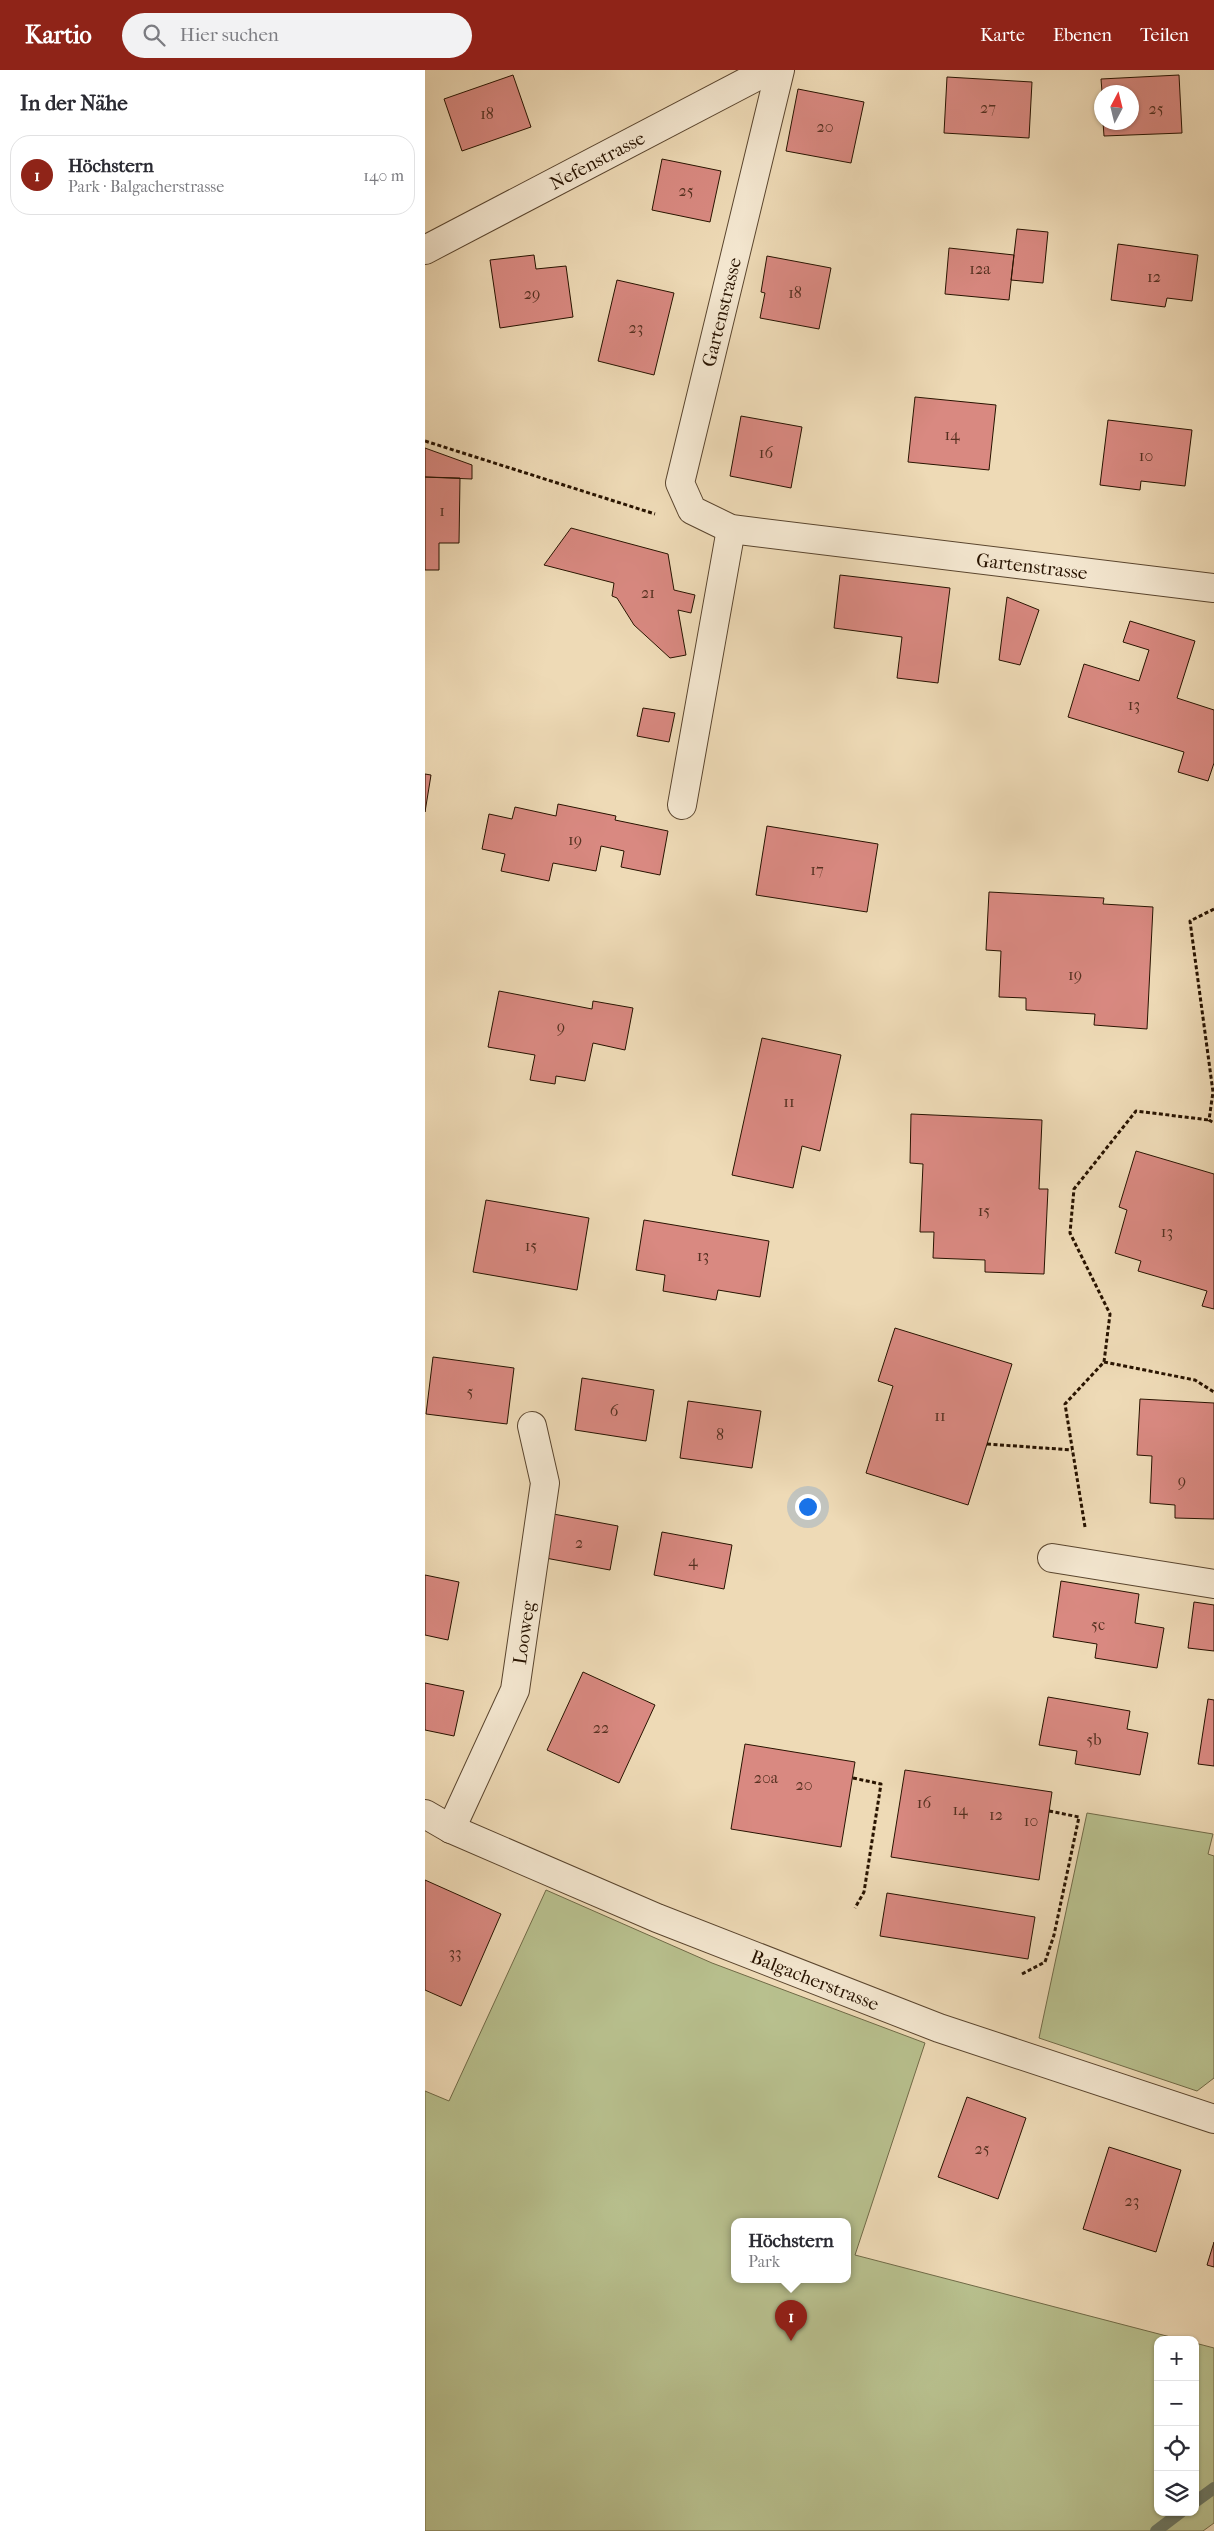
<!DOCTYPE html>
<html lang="de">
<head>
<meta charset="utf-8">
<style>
	body { margin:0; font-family:"IM FELL French Canon",serif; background:#f2f2f3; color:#2b2b33 }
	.controls { position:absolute; right:15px; bottom:15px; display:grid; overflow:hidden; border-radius:10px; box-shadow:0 1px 4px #0004 }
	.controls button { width:45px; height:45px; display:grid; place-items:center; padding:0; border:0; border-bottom:1px solid #e1e1e2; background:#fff; color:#2b2b33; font:25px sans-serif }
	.compass { position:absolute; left:669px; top:15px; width:45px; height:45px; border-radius:50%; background:#fff; box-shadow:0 1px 4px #0004; rotate:7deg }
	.you { position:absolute; left:382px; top:1436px; width:18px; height:18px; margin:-12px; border:4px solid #fff; border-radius:50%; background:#1a73e8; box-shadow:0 0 0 8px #1a73e833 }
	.badge { display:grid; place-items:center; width:32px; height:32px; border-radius:50%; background:#8f2418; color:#fff; font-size:16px; font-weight:700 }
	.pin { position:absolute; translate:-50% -41px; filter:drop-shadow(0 1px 2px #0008) }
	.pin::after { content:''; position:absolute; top:26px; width:18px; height:15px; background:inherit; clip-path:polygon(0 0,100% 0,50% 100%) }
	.popup { position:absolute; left:306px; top:2148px; width:120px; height:65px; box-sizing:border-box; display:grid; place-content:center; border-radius:10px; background:#fff; filter:drop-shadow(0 1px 4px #0005); font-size:16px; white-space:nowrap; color:#7c7c81 }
	.popup b { font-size:19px; color:#2b2b33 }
	.popup::after { content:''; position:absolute; left:50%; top:100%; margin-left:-10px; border:10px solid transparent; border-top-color:#fff }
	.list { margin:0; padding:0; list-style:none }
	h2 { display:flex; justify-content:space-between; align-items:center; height:65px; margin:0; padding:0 20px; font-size:21px }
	h2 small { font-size:16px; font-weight:400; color:#7c7c81 }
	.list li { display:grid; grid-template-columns:32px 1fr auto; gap:15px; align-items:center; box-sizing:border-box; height:80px; margin:0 10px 10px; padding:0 10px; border:1px solid #e1e1e2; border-radius:20px }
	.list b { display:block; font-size:19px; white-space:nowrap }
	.list p { margin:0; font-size:16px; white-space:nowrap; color:#7c7c81 }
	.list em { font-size:16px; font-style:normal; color:#7c7c81 }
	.icon { flex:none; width:28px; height:28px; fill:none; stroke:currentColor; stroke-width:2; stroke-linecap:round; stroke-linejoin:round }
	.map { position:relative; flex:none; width:789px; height:2461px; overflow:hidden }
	header { display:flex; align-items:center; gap:30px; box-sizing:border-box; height:70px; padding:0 25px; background:#8f2418; color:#fff }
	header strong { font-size:24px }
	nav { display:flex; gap:28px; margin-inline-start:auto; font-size:18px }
	.search { width:350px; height:45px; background:#f2f2f3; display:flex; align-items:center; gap:12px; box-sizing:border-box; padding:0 18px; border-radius:28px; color:#7c7c81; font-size:19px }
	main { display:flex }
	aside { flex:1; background:#fff }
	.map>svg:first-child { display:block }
	.green { fill:#b8c08e; stroke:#706a47; fill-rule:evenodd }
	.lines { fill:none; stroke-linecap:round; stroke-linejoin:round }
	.stream { stroke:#6c7865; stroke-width:12 }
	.building { fill:#d98981; stroke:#281300 }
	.minor-casing { stroke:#5a452e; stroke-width:30 }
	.path { stroke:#281300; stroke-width:3; stroke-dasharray:4 2.5; stroke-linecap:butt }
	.minor { stroke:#f4e7d0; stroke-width:28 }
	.labels { text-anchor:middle; stroke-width:5; stroke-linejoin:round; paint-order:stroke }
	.number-label { font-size:16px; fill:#543020 }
	.street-label { font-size:19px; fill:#281300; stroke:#f4e7d0 }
</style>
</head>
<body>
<header>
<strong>Kartio</strong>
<div class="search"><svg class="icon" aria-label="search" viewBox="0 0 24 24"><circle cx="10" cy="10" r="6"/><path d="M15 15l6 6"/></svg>Hier suchen</div>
<nav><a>Karte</a><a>Ebenen</a><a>Teilen</a></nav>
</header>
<main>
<aside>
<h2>In der Nähe<small></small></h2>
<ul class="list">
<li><span class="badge">1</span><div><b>Höchstern</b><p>Park · Balgacherstrasse</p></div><em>140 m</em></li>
</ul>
</aside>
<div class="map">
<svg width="789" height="2461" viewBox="0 0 789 2461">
	<rect width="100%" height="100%" fill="#eedab6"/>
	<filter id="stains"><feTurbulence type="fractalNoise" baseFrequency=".004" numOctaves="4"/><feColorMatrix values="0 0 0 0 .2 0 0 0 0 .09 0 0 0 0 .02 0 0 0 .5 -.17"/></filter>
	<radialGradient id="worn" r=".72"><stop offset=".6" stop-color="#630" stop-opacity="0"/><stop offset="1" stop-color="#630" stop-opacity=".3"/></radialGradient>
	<!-- green -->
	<path class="green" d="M662,1743l126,21 -5,20 6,2v222l-17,13 -158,-53z
		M121,1820l166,73 213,80 -70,212 327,85h-24v172h37v-169l19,5v175l-11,8h-778v-440l24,10zM310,2152h112v58h-112z"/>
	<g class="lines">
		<!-- stream -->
		<path class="stream" d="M770,2432l19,-14
			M731,2461l25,-19"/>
	</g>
	<!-- building -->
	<path class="building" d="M88,5l18,52 -69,24 -18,-52z
		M754,5l3,58 -78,3 -1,-14h28v-30h-29l-1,-13z
		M522,7l85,5 -3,56 -85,-5z
		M373,19l66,13 -13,61 -65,-12z
		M237,89l59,12 -11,51 -58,-12z
		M592,159l31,3 -5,51 -32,-3z
		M693,174l80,11 -6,46 -25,-3 -2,9 -54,-7z
		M524,178l65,7 -5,45 -64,-6z
		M109,185l2,14 30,-3 7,51 -73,11 -10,-68z
		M342,186l64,12 -12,61 -59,-11 5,-25 -4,-1z
		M192,210l57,13 -20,82 -56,-14z
		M490,327l81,8 -7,65 -81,-8z
		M316,346l61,11 -11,61 -61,-12z
		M683,350l84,10 -7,56 -44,-5 -1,9 -40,-5z
		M0,378l47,17v14l-47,-2z
		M0,407l35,1 -1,65h-20v27h-14z
		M146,458l97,26 6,36 21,5 -4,18 -13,-3 8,45 -16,3 -36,-33 -17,-27 -5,-2 2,-13 -70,-18z
		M415,505l110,13 -12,95 -41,-5 5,-41 -68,-9z
		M582,527l32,13 -19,55 -21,-5z
		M705,551l65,20 -18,57 37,12v53l-6,18 -30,-9 6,-20 -116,-35 16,-53 55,17 10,-31 -26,-8z
		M218,638l32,5 -6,29 -32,-6z
		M0,704l6,1 -6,37z
		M133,734l58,12 -1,4 53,11 -8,44 -39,-8 3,-16 -23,-5 -5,25 -43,-8 -4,18 -48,-10 4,-17 -23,-5 7,-35 23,5 3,-12 41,9z
		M342,756l111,18 -11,68 -111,-17z
		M564,822l115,6 -1,6 50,3 -6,122 -53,-4 1,-11 -69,-4v-12l-27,-1 2,-46 -15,-1z
		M74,921l93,18 1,-8 40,7 -8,42 -32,-7 -8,38 -29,-5 -1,8 -25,-4 5,-25 -47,-8z
		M337,968l79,17 -21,96 -18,-5 -9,42 -61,-13z
		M486,1044l131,6 -3,69h9l-4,85 -59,-2v-12l-52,-2 1,-26h-14l3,-68 -13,-1z
		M711,1081l78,23v135l-12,-3 5,-15 -69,-20 3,-10 -26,-8 12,-43 -8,-3z
		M61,1130l103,18 -12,72 -104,-18z
		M219,1150l125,21 -9,56 -42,-7 -2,10 -53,-9 2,-16 -29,-5z
		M470,1258l117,36 -44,141 -102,-32 27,-87 -15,-5z
		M8,1287l81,11 -7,56 -81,-10z
		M157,1308l72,12 -8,51 -71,-11z
		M715,1329l74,4v116l-39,-1v-13l-25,-2 2,-47 -15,-1z
		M263,1331l73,10 -9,57 -72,-10z
		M123,1443l70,13 -8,44 -70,-13z
		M237,1462l70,13 -8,44 -70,-14z
		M0,1505l34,7 -11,58 -23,-5z
		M636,1511l78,13 -4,29 29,5 -7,40 -62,-10 2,-14 -44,-7z
		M769,1532l20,3v46l-26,-3z
		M158,1602l72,33 -36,78 -72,-33z
		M0,1613l39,8 -10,45 -29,-6z
		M623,1627l82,14 -3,18 21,4 -8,42 -65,-11 2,-13 -38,-6z
		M783,1629l6,1v66l-16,-2z
		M320,1674l110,18 -14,85 -110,-18z
		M480,1700l147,22 -13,88 -148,-23z
		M0,1810l76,34 -40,92 -36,-16z
		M462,1823l148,24 -7,42 -148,-23z
		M542,2027l59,21 -28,81 -60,-22z
		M684,2077l72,23 -25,82 -73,-23z
		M789,2172v25l-7,-2z"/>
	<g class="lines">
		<!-- minor casing -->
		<g class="minor-casing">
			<g id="minor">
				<path id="s1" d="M355,0l-100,413 12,27 39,19 483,59"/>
				<path id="s2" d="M0,180l344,-180"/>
				<path d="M257,735l49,-276"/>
				<path d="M627,1488l162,26"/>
				<path id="s3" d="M0,1744l26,15 206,89 282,110 275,91"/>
				<path id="s4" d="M26,1759l64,-139 30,-207 -13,-57"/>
			</g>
		</g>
		<!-- path -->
		<path class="path" d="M0,371l230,73
			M789,839l-24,12 23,171 -4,28 5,3
			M679,1292l91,18 19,12
			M562,1374l85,6
			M660,1457l-20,-123 39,-42 6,-48 -40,-81 4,-44 62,-78 73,9
			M428,1708l28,6 -17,108 -9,16
			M597,1904l23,-12 9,-27 25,-118 -30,-6"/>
		<!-- minor -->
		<use href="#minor" class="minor"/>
	</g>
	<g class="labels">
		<!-- number labels -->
		<g class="number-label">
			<text x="563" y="43">27</text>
			<text x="731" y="44">25</text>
			<text x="62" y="49">18</text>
			<text x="400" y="62">20</text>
			<text x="261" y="126">25</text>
			<text x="555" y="204">12a</text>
			<text x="729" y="212">12</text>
			<text x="370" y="228">18</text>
			<text x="107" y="229">29</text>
			<text x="211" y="263">23</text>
			<text x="527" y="370">14</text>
			<text x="341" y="388">16</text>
			<text x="721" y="391">10</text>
			<text x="17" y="446">1</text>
			<text x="223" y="528">21</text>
			<text x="709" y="640">13</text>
			<text x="150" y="775">19</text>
			<text x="392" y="805">17</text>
			<text x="650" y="910">19</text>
			<text x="136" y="962">9</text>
			<text x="364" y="1037">11</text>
			<text x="559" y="1146">15</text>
			<text x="742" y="1167">13</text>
			<text x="106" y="1181">15</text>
			<text x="278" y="1191">13</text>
			<text x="45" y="1327">5</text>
			<text x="189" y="1346">6</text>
			<text x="515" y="1351">11</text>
			<text x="295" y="1370">8</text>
			<text x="757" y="1416">9</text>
			<text x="154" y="1478">2</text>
			<text x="268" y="1496">4</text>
			<text x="673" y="1560">5c</text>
			<text x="176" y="1663">22</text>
			<text x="669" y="1675">5b</text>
			<text x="341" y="1713">20a</text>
			<text x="379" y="1720">20</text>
			<text x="499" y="1738">16</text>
			<text x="535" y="1745">14</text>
			<text x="571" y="1750">12</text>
			<text x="606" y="1756">10</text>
			<text x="30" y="1888">33</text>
			<text x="557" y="2084">25</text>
			<text x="707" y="2136">23</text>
		</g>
		<!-- street labels -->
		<g class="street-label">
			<text dy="7" stroke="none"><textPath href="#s2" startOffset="194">Nefenstrasse</textPath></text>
			<text transform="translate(296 242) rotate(-76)" y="7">Gartenstrasse</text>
			<text dy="7" stroke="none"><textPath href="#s1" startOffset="801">Gartenstrasse</textPath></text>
			<text dy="7" stroke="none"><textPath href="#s4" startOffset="211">Looweg</textPath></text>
			<text dy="7" stroke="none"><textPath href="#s3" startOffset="424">Balgacherstrasse</textPath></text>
		</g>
	</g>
	<rect width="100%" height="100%" filter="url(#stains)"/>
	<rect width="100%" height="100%" fill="url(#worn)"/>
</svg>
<div class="controls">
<button>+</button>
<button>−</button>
<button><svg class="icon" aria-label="locate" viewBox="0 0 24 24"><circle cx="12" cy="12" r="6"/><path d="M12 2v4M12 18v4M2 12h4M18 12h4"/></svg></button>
<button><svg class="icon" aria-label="layers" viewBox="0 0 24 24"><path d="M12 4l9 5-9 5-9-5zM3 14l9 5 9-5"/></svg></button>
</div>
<svg class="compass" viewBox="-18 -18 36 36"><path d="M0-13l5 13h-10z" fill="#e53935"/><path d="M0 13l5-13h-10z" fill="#7c7c81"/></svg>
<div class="you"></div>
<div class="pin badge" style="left:366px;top:2271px">1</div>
<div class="popup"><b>Höchstern</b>Park</div>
</div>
</main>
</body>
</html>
